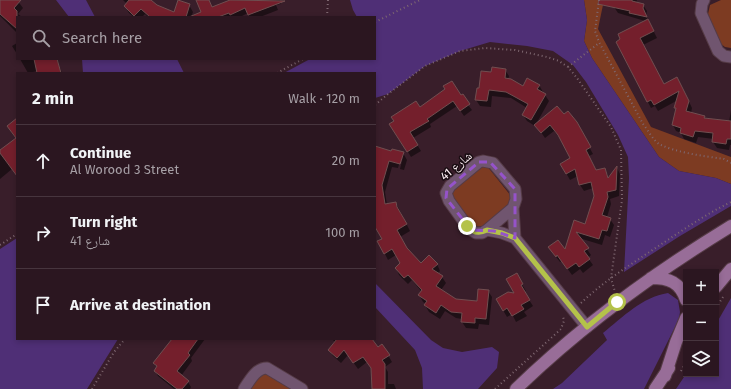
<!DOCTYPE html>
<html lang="en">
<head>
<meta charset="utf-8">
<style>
	body { margin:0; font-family:"Fira Sans","Noto Naskh Arabic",sans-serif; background:#331f29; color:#f1f3f6 }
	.controls { position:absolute; right:12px; bottom:12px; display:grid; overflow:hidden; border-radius:0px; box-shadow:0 2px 6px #0003 }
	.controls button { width:36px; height:36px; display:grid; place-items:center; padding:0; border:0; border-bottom:1px solid #47353e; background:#2b1620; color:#f1f3f6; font:20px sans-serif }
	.stop { position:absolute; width:12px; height:12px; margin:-9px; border:3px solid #b4c24a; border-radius:50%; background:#fff }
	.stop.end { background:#b4c24a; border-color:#fff; box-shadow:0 1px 4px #0008 }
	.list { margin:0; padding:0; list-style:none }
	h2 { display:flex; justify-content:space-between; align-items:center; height:52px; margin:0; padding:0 16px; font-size:17px }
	h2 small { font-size:13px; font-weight:400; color:#a69fa5 }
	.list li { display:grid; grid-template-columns:26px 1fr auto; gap:12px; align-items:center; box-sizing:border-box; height:72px; padding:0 16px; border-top:1px solid #47353e }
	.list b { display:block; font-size:15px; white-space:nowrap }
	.list p { margin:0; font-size:13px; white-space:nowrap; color:#a69fa5 }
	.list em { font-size:13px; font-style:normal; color:#a69fa5 }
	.icon { flex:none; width:22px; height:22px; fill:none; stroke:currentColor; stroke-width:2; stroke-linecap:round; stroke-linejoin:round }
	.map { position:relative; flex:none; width:731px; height:389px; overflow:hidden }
	.search { position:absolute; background:#2b1620; box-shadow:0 2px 6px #0003; left:16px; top:16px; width:360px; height:44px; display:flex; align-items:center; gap:10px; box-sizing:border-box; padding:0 14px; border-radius:0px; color:#a69fa5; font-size:15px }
	.panel { position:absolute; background:#2b1620; box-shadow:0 2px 6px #0003; left:16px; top:72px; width:360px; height:268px; border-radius:0px }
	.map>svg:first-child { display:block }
	.green { fill:#7d3b22 }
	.water { fill:#4f2f76 }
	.shadow { fill:#0007 }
	.building { fill:#741f2c; stroke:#704e50 }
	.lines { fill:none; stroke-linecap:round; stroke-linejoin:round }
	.street-casing { stroke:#553b46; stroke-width:13 }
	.secondary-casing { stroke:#553b46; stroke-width:14 }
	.path { stroke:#7f6871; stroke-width:2; stroke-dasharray:1 3; stroke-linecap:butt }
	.street { stroke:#70556f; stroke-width:11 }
	.secondary { stroke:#986d98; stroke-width:12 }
	.route { stroke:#b4c24a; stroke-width:5 }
	.marked { fill:none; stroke:#9553ca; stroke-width:3; stroke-dasharray:8 5; stroke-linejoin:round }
	.labels { text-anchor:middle; stroke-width:3; stroke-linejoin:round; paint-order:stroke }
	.street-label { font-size:12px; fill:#fff0f5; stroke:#190d12 }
</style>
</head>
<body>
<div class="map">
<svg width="731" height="389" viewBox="0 0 731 389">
	<rect width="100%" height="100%" fill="#391e2a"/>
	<!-- green -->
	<path class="green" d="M584,0h20l-6,29 53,98 80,30v27l-15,-6 -37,-7 -20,-14 -67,-99 -8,-17 3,-21z
		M721,0h10v48l-6,-1 -4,-3 -13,-30 2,-9z
		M487,166l24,30 -3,10 -24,20 -9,1 -23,-27 -1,-9 27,-24z
		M265,372l28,17h-43l11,-15z"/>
	<!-- water -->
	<path class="water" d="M56,0h30l9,17h-26z
		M350,0h234l3,20 -3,21 8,17 67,99 20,14 37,7 15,6v22l-51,30 -56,36 5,-94 -1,-21 -10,-22 -32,-53 -13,-17 -20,-14 -26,-5 -37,-4 -30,9 -35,15 -37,28 -13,4v-25h-91l26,-14h65v-42h-18l-4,-7z
		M82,59h95l7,14h-101z
		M17,238v101h101l-31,50h-87v-140z
		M375,283l56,57 12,8 19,4 30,-5 7,5 -2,16 -19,21h-55l-1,-21 -7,-18 -40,-43z
		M668,293l10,7 2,12 -1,7 -35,70h-91l9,-6 45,-43 -4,-7c20,-16 39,-36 65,-40z
		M731,298v91h-55l10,-15h30v-50z"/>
	<!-- shadow -->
	<path class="shadow" d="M0,0h17l6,8 -5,6 4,3h-5v16l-17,-17z
		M123,0h27l7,6 18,7 14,-8 4,7 -2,5h-43l-3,-3 -3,3h-8l-5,-4 -4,-7 2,-2z
		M202,0h6l4,8 20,-8h48l1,4 -5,1 2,5 -18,7h-10l-2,-4 -8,4h-35z
		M614,0h23l-1,3 7,2 4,6 -1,5 11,22 -14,7 21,40h17l11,23 -1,5 13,4 1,3 24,2 2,-12v35h-1l-1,5 -12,-2 -4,-6 1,-3 -16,-2 -2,6 -12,-4 -3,-6 -5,-2 -3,-6 4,-15 -1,-2 2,-8 -20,11 -3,-5 -4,2 -34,-66 28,-21 -27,-8 -4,-6z
		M17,43v11l-5,-8z
		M20,59l37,1 5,13h-24v-2l-10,2z
		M505,70l4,6 -1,4 15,7 16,-2 4,7 -1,1 3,2 4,6 -14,25 -8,-5 -4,-6 4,-7 -16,-10 -19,-2 -1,11 -11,-1 -4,-6 4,-11 12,-16z
		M461,96l11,14 -8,6 -7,-10 -27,18 1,3 -18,11 8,13 -10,6 -20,-33 29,-16z
		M563,115l13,8 17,31 -4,2 7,15 9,-2 4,9 8,-10 3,6 -1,22 -9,3 1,5 -4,13 3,2 4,6 -4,12 -5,-2 -3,10 -23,-7 12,17 -3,3 5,7 -10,8 -3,-4 -8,6 -10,-14 -2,1 -7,-9 12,-2 9,-29 11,3 10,-29 -2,-8 -9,3 -4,-6 -2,-9 -8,4 -9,-16 11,-6 -10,-18 -8,-9 -9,7 -9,-13z
		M17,119v55l-5,-5 -12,10v-24l1,-1 -1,-3 17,-12 -6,-7z
		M375,149l28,4 4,7 -3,10 -4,-1 3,-12h-2l-3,11 -6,-1 -7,25 2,13 9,-2 14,28 -10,6 7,12 14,15h16l3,7 -3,3 5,3 4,6 -5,7 15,10 22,2 10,-11 4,6 -3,28 -10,-1 -1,5 -12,-1 -4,-6v-3l-6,-1 -11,-7 -5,8 -11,-7 -4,-7 1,-1 -3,-2 -3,-6 2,-4 -10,-12 -4,4 -9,-9 -3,-7 5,-5 -5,-8 -8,5 -9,-18 4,-3 -8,-16z
		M516,275l10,16 -2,1 9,14 -9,6 3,4 -11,6 -4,-8 -5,3 -10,-17 19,-6z
		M182,339h23l-14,19 1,3 -11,15 7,6 3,5 -1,2h-16l-16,-13 -3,-5 2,-3 -2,-5z
		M332,339h27l18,9 5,-3 10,17 -7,5 3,5v12h6l2,5h-23l-1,-20 -5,-7 -9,7 -10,-14 -7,8 -8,-7 -4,-6 7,-7z"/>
	<!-- building -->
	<path class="building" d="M0,0h21l-7,8 3,3v18l-17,-15z
		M129,0h22l6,5 17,7 4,-12 12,4 -4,13h-36l-9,-8 -7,7 -10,-10z
		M196,0h13l3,7 18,-7 55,1 -37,14 -3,-7 -15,7 -1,-2 -11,4h-29l12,-5z
		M599,0h33v1l12,3 -1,4 4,9 -18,-4 1,-2 -32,-7z
		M648,19l6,12 -14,7 24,46 13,-7 12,24 -3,10 19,5 -1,2 27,3v18h-4l-1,5 -14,-2 1,-9 -18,-2 -2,6 -13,-4 1,-5 -9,-3 4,-17h-2l5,-17 -25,14 -3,-5 -4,2 -31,-60 4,-3 -2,-5z
		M34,59h23l4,14h-24z
		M492,67l14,2 -1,9 6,1 12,7 4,-8 13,7 -3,4 9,5 -15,26 -9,-5 6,-11 -22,-12 -17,-2 -2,11 -12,-1 2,-12h2l2,-17 10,1z
		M452,81l9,14 2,-1 7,10 -10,7 -7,-10 -26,18 2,2 -19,11 8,13 -11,7 -18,-28 5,-3 -3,-4 25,-16 4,6 25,-18 -2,-3z
		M557,106l7,8 4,-3 9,11 14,25 -5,3 10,20 9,-2 3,10 9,-12 -1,24 -9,2 1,5 -6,18 9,3 -4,13 -5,-1 -3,9 -23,-7 13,16 -5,3 6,8 -11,8 -3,-4 -9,6 -10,-14 -1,2 -8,-10 10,-7 7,9 9,-29 11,4 9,-28 -3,-14 -12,3 -4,-16 -9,5 -6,-10 10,-6 -12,-23 -8,-10 -9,8 -7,-8z
		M17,118v58l-17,-23v-3l16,-12 -9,-12z
		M375,146l16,5 1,-2 12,3 -4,12 -11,-3 -7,24 3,19 11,-2 1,5 10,17 -10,6 10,18 14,15 8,-8 9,9 -6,5 11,7 -7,10 20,13 21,2 1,-12 11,1 -3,29 -11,-1v5l-14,-1 1,-9 -11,-1 -10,-7 -5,8 -12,-8 3,-4 -9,-6 4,-5 -14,-15 -4,3 -9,-10 5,-5 -8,-14 -8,5 -7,-13 5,-2 -7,-12z
		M517,273l6,11 -2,1 9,15 -9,5 3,4 -12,7 -5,-8 -4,3 -7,-12 12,-7 6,1 -8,-14z
		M172,339h26l-10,14 2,2 -13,16 12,10 -7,8h-5l-23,-18 3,-5 -4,-3z
		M337,339h35l6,8 4,-3 8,11 -8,5 3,4v25h-13l-1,-21 -8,-11 -10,6 -9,-13 -7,8 -9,-8z"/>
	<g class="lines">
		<!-- street casing -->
		<g class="street-casing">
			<path id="street" d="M704,0l-2,4 -1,9 17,38 6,5 7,1
				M483,161l10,2 22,26 1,10 -3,9 -26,22 -5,3h-6l-5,-3 -4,-4 -18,-25 -3,-8 4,-7 29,-24z
				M513,208l2,30
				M487,230l15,3 13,5 72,89
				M244,389c6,-9 12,-21 23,-21l35,21"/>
		</g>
		<!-- secondary casing -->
		<g class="secondary-casing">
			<path id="secondary" d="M651,278c18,0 29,4 35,22
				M716,287l15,-18
				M665,376l11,-34 10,-24
				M516,389c65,-63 138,-116 215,-163
				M655,389l14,-21"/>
		</g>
		<!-- path -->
		<path class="path" d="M599,0l-4,31 4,11 44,82c5,6 10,16 16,20 18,9 45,12 65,15l7,4
			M327,17l1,-17
			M375,22l45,-22
			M568,67l31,-24
			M277,73l26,-14
			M375,105l13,-11 37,-28 35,-15 25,-3 30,2 32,7 12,4 9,6 9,11 34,49 10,23 1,50 -11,78 4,14
			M0,245l17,-11
			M581,303c24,-23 52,-40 79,-58 23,-15 46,-31 71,-43
			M716,308l7,-11
			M681,371l5,-9
			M92,389l22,-37 11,-13
			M495,389l66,-60 3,-8 -1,-5"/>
		<!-- street -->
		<use href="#street" class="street"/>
		<!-- secondary -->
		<use href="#secondary" class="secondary"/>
	</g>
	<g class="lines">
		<!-- route -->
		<path class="route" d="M467,226c6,7 12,8 20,4l15,3 13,5 72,89 30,-25"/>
	</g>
	<!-- marked area -->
	<path class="marked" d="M479,162h11l25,27v49l-21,-7 -23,-1 -25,-32 1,-9z"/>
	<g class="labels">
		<!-- street labels -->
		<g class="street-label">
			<text transform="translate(456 166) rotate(-40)" y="4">شارع 41</text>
		</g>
	</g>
</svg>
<div class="controls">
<button>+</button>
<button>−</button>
<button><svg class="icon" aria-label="layers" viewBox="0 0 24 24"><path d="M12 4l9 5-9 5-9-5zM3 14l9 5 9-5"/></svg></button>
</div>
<div class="stop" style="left:617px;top:302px"></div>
<div class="stop end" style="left:467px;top:226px"></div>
<div class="search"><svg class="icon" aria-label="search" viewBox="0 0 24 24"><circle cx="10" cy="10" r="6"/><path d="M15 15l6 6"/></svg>Search here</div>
<section class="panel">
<h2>2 min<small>Walk · 120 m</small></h2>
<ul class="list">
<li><svg class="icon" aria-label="ahead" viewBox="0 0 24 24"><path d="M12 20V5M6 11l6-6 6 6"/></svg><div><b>Continue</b><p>Al Worood 3 Street</p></div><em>20 m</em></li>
<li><svg class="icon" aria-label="right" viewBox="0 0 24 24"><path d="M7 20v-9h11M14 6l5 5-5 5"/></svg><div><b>Turn right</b><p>شارع 41</p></div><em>100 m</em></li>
<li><svg class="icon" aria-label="arrive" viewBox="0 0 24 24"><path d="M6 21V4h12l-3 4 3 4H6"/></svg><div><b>Arrive at destination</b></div></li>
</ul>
</section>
</div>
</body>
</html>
